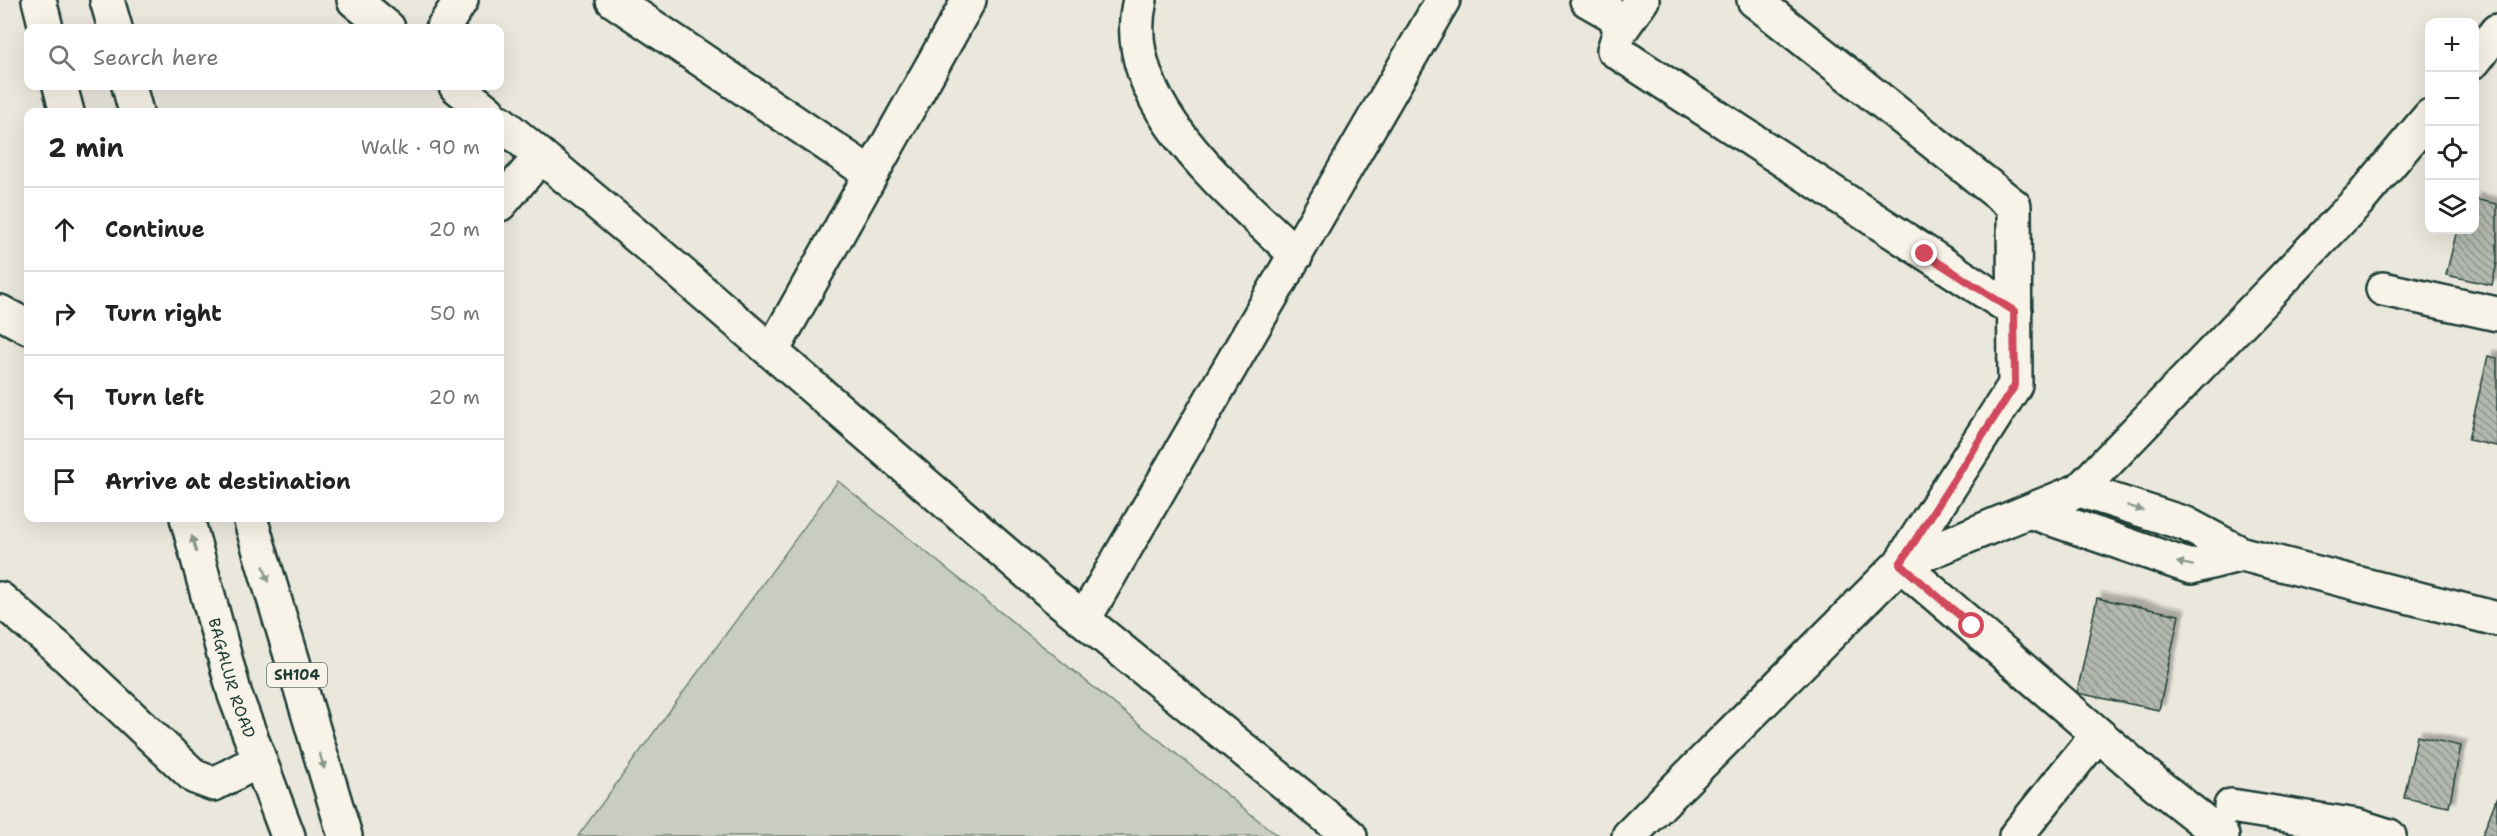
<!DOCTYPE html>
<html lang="en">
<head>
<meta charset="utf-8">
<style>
	body { margin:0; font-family:"Shantell Sans",sans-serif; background:#f6f6f6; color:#222 }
	.controls { position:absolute; right:18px; top:18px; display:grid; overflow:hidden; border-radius:12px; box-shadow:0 6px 24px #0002 }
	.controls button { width:54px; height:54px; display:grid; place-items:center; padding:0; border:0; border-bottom:2px solid #e0e0e0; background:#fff; color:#222; font:30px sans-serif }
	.stop { position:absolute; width:18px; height:18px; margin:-14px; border:4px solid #d1495b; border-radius:50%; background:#fff }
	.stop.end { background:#d1495b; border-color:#fff; box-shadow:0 2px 6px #0008 }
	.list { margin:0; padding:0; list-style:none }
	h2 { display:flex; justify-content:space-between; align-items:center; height:78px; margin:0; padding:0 24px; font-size:26px }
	h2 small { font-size:20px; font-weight:400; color:#767676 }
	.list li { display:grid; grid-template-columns:39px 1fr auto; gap:18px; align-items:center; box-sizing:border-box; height:84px; padding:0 24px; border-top:2px solid #e0e0e0 }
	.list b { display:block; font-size:22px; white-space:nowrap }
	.list em { font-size:20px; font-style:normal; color:#767676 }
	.icon { flex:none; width:33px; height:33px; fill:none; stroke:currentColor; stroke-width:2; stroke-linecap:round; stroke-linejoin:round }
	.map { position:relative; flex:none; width:2497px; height:836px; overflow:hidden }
	.search { position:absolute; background:#fff; box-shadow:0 6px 24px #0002; left:24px; top:24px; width:480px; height:66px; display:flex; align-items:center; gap:15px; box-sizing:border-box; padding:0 21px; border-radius:12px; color:#767676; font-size:22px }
	.panel { position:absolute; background:#fff; box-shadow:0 6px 24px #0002; left:24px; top:108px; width:480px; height:414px; border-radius:12px }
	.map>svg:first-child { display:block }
	.green { fill:#c8ccc1; stroke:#74847a; stroke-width:1.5 }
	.building { fill:url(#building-back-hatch); stroke:#1f3d34; stroke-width:1.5; filter:url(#shadow) }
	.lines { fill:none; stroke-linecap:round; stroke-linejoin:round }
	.minor-casing { stroke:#1f3d34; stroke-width:38 }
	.major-casing { stroke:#1f3d34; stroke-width:38 }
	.minor { stroke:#f7f3e8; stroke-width:33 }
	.major { stroke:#f7f3e8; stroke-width:33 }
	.oneway { fill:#8b988e }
	.route { stroke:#d1495b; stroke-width:8 }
	.labels { text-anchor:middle; stroke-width:4.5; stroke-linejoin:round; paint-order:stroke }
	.shield { fill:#f7f3e8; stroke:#60746a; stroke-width:1.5 }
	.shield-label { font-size:15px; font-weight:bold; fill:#1f3d34 }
	.street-label { font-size:16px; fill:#1f3d34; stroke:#f7f3e8 }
</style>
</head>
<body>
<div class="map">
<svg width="2497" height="836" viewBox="0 0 2497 836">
	<defs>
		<pattern id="building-back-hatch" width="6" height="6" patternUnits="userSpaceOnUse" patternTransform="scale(1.5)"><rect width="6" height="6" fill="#b2b8ae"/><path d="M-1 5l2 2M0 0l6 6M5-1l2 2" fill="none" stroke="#90978e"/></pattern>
		<filter id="shadow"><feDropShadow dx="5.5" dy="-5.5" stdDeviation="1.5" flood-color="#0004"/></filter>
	</defs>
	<rect width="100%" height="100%" fill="#eae8dd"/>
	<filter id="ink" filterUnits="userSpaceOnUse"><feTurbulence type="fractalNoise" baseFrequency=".0167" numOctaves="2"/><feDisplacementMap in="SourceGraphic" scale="12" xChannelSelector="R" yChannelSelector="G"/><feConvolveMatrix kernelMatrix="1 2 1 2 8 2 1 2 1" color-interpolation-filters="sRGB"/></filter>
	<g filter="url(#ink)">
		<!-- green -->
		<path class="green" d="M838,481l440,355h-700z"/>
		<!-- building -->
		<path class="building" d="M2474,199l23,5v59l-5,22 -46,-10 11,-45h17z
			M2488,356l9,2v88l-29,-6z
			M2097,598l82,17 -20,95 -82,-17z
			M2417,736l44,10 -12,61 -45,-9z
			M2497,797v39h-15z"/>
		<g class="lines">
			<!-- minor casing -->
			<g class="minor-casing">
				<path id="minor" d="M354,0l34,28
					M613,0l258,174
					M1140,0c-25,102 92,192 156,255
					M1587,0l28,16 5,15
					M1642,0l-22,31 -6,19 401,261
					M443,28l18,-28
					M2474,61l23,-30
					M456,86l32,26
					M500,122l162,135 395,341 293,238
					M500,204l41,-48
					M2383,289l114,25
					M0,312l28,15
					M772,351l197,-351
					M2080,490l106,34 56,30 255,65
					M2029,511l162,56 51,-13
					M1900,564l180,-74 281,-292 69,-82
					M1900,564l256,220 66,52
					M0,599l58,49 137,129 19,7 44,-23
					M1084,619l359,-619
					M2231,806l126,20 32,10
					M1629,836l271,-272 115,-179 -1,-179 -260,-206
					M2016,836l82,-102"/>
			</g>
			<!-- major casing -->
			<g class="major-casing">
				<g id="major">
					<path d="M39,0l7,28"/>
					<path d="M107,0l8,28"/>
					<path d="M60,86l7,26"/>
					<path d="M129,86l7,26"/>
					<path id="s1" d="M187,518l48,177 53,141"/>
					<path d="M250,518l95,318"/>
				</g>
			</g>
			<!-- minor -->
			<use href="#minor" class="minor"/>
			<!-- major -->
			<use href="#major" class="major"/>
		</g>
		<!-- one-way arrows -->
		<defs><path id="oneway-solid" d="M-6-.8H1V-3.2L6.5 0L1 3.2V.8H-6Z" transform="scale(1.5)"/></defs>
		<g class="oneway">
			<use href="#oneway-solid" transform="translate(2135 508) rotate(18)"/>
			<use href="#oneway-solid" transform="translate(194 544) rotate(-105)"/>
			<use href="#oneway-solid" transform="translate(2185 564) rotate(-168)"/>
			<use href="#oneway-solid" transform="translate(266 574) rotate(73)"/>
			<use href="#oneway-solid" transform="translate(322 761) rotate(73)"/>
		</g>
	</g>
	<g class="lines" filter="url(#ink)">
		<!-- route -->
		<path class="route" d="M1925,254l89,57 1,74 -115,179 72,62"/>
	</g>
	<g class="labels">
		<!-- shield labels -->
		<rect class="shield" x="267" y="663" width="60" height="24" rx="4.5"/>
		<g class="shield-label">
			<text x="297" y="680">SH104</text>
		</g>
		<!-- street labels -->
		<g class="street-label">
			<text dy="6" stroke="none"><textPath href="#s1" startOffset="166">BAGALUR ROAD</textPath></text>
		</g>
	</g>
</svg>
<div class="controls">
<button>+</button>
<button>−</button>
<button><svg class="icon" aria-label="locate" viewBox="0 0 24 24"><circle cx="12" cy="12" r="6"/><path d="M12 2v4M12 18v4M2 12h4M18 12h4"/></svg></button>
<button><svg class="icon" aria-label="layers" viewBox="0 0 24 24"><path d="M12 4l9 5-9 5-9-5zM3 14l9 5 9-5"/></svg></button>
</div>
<div class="stop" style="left:1972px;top:626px"></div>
<div class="stop end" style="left:1925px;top:254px"></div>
<div class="search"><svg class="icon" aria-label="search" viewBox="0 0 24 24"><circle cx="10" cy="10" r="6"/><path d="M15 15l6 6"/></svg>Search here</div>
<section class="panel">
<h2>2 min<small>Walk · 90 m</small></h2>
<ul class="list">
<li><svg class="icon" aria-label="ahead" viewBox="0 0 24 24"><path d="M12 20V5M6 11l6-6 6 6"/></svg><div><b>Continue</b></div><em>20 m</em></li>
<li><svg class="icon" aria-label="right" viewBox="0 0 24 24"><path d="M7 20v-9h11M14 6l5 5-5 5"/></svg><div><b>Turn right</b></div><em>50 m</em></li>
<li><svg class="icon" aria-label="left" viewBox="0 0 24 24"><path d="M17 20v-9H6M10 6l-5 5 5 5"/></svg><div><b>Turn left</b></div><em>20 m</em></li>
<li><svg class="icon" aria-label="arrive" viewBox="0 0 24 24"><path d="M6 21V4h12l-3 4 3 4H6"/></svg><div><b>Arrive at destination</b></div></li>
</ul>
</section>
</div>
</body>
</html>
